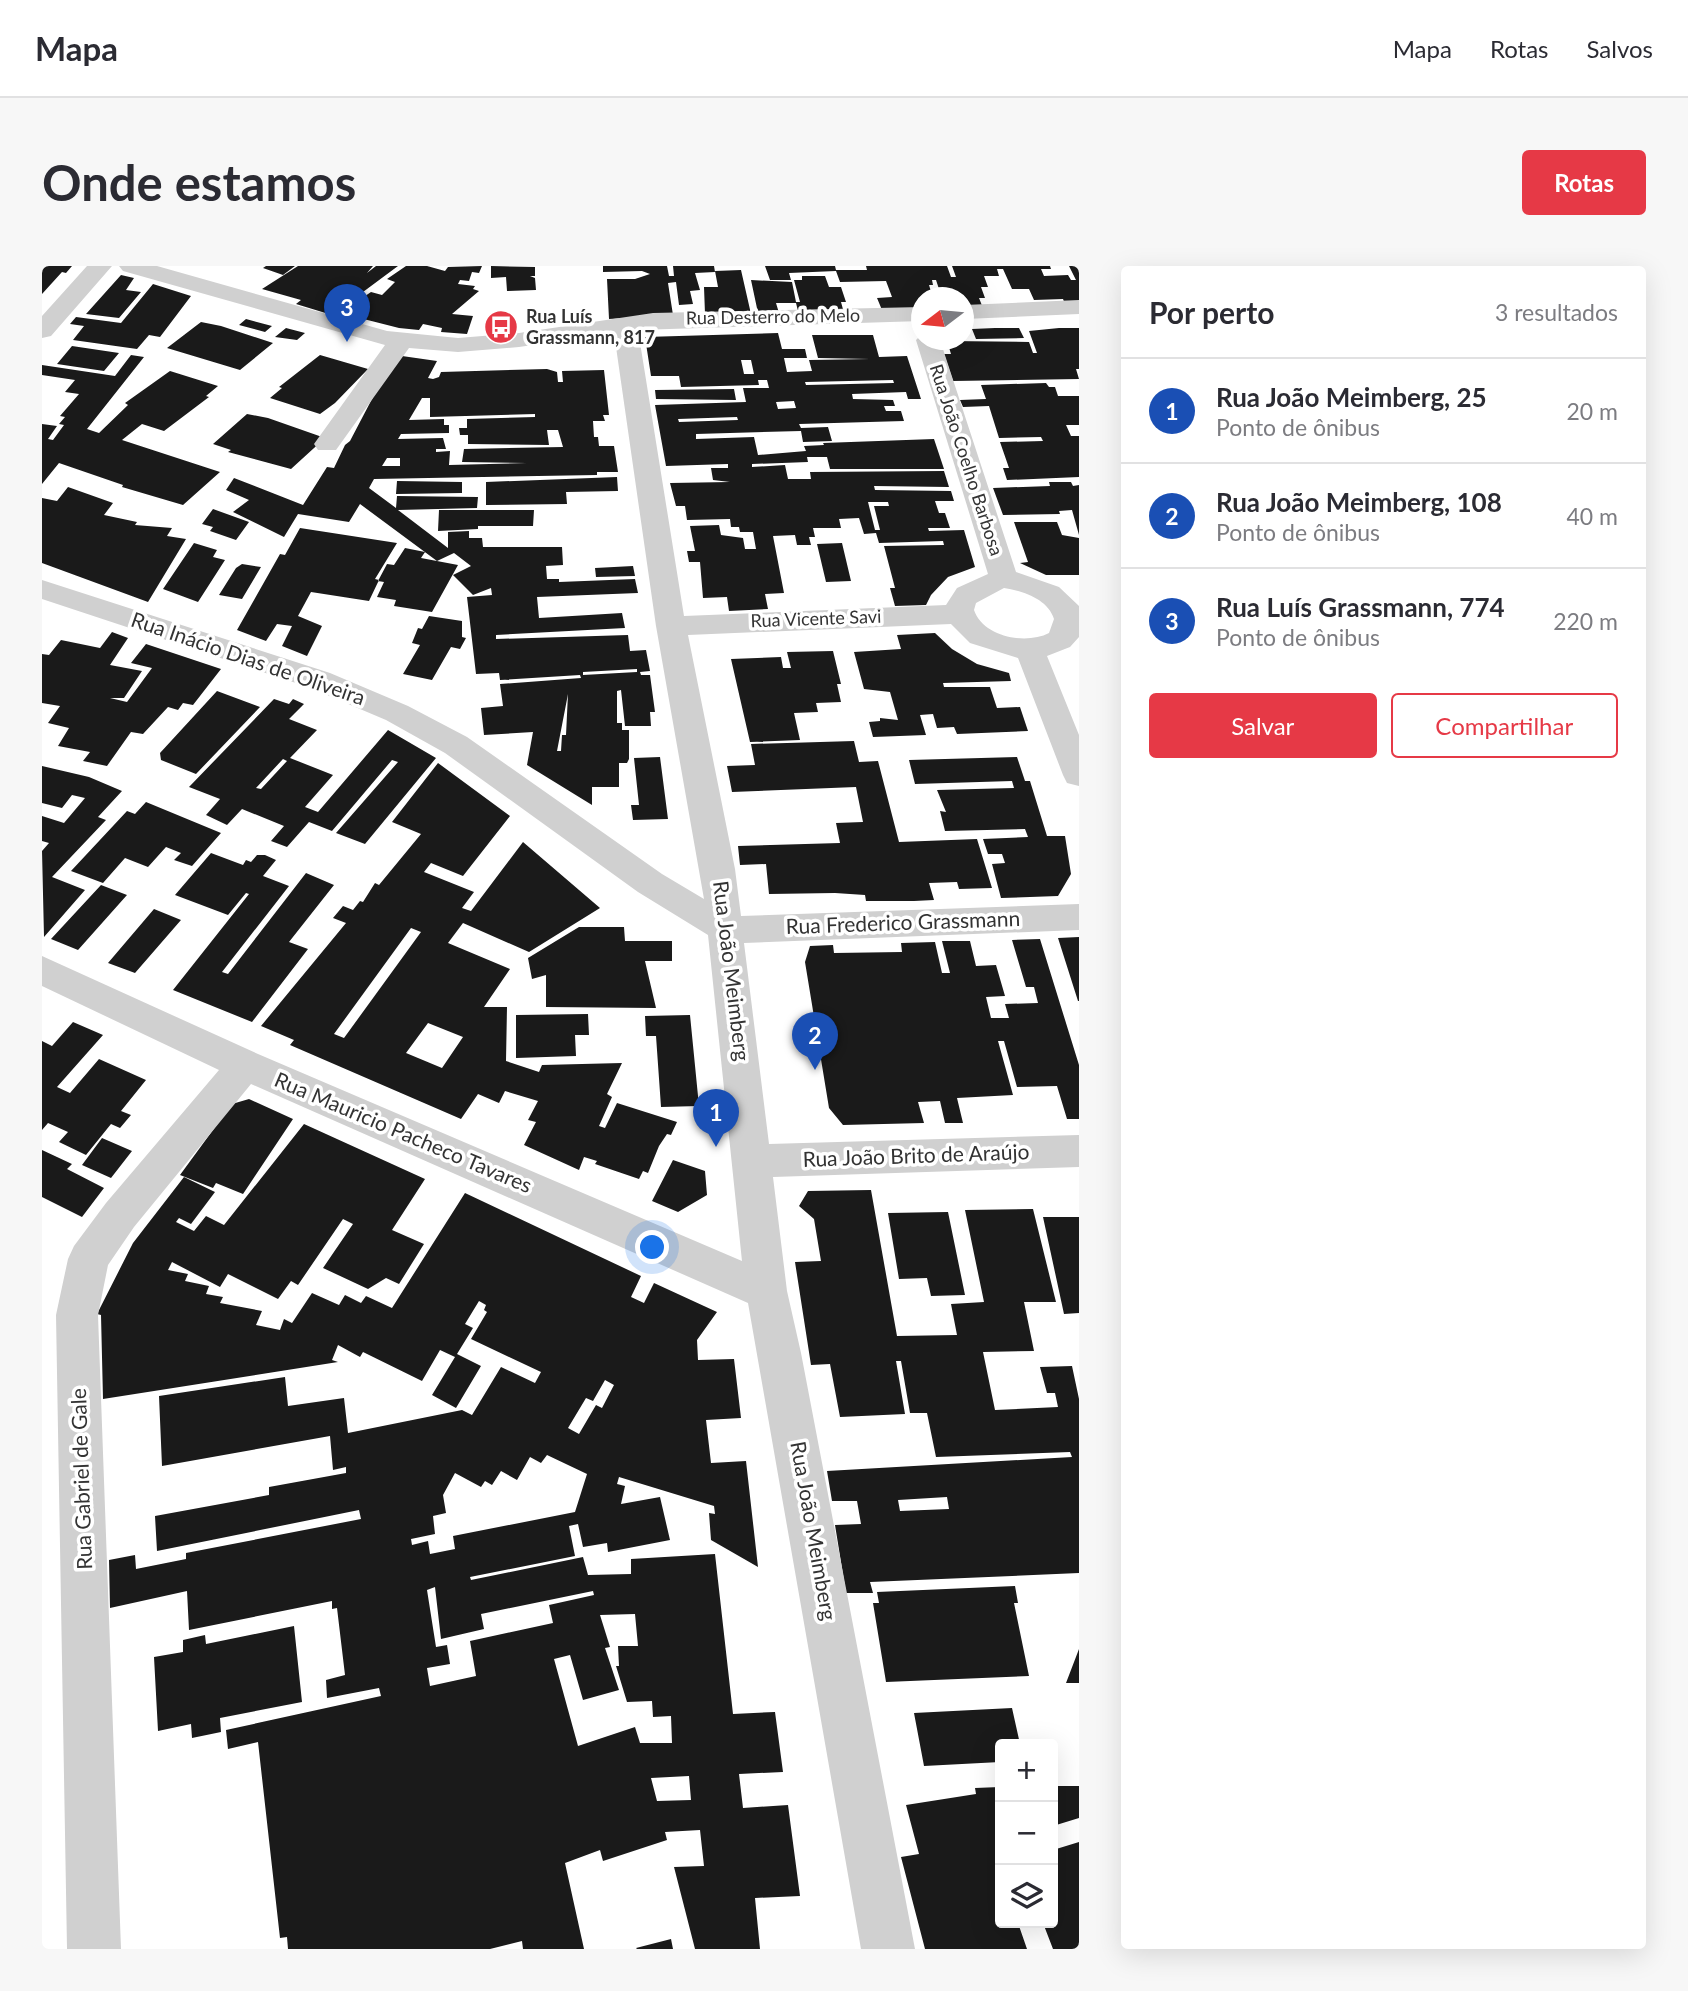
<!DOCTYPE html>
<html lang="pt">
<head>
<meta charset="utf-8">
<style>
	body { margin:0; font-family:Lato,sans-serif; background:#f7f7f7; color:#2b2b33 }
	.controls { position:absolute; right:21px; bottom:21px; display:grid; overflow:hidden; border-radius:7px; box-shadow:0 7px 28px #0002 }
	.controls button { width:63px; height:63px; display:grid; place-items:center; padding:0; border:0; border-bottom:2px solid #e1e1e2; background:#fff; color:#2b2b33; font:35px sans-serif }
	.compass { position:absolute; left:869px; top:21px; width:63px; height:63px; border-radius:50%; background:#fff; box-shadow:0 7px 28px #0002; rotate:254deg }
	.you { position:absolute; left:611px; top:982px; width:24px; height:24px; margin:-18px; border:5px solid #fff; border-radius:50%; background:#1a73e8; box-shadow:0 0 0 10px #1a73e833 }
	.badge { display:grid; place-items:center; width:46px; height:46px; border-radius:50%; background:#e63946; color:#fff; font-size:23px; font-weight:700 }
	.pin { position:absolute; translate:-50% -58px; filter:drop-shadow(0 2px 4px #0008) }
	.pin::after { content:''; position:absolute; top:37px; width:24px; height:21px; background:inherit; clip-path:polygon(0 0,100% 0,50% 100%) }
	.list { margin:0; padding:0; list-style:none }
	h2 { display:flex; justify-content:space-between; align-items:center; height:91px; margin:0; padding:0 28px; font-size:30px }
	h2 small { font-size:23px; font-weight:400; color:#7c7c81 }
	.list li { display:grid; grid-template-columns:46px 1fr auto; gap:21px; align-items:center; box-sizing:border-box; height:105px; padding:0 28px; border-top:2px solid #e1e1e2 }
	.list b { display:block; font-size:26px; white-space:nowrap }
	.list p { margin:0; font-size:23px; white-space:nowrap; color:#7c7c81 }
	.list em { font-size:23px; font-style:normal; color:#7c7c81 }
	.actions { display:flex; gap:14px; padding:21px 28px }
	.actions a { flex:1; padding:16px 0; border:2px solid #e63946; border-radius:7px; text-align:center; font-size:24px; color:#e63946 }
	.actions .main { background:#e63946; color:#fff }
	.icon { flex:none; width:38px; height:38px; fill:none; stroke:currentColor; stroke-width:2; stroke-linecap:round; stroke-linejoin:round }
	.map { position:relative; flex:none; width:1037px; height:1683px; overflow:hidden; border-radius:7px }
	header { display:flex; align-items:center; gap:42px; box-sizing:border-box; height:98px; padding:0 35px; background:#fff; border-bottom:2px solid #e1e1e2 }
	header strong { font-size:33px }
	nav { display:flex; gap:38px; margin-inline-start:auto; font-size:24px }
	.intro { display:flex; align-items:center; justify-content:space-between; box-sizing:border-box; height:168px; padding:0 42px }
	h1 { margin:0; font-size:49px }
	.button { padding:18px 32px; border-radius:7px; background:#e63946; color:#fff; font-size:24px; font-weight:700 }
	main { display:flex; gap:42px; padding:0 42px }
	aside { flex:1; background:#fff; border-radius:7px; box-shadow:0 7px 28px #0002 }
	.map>svg:first-child { display:block }
	.building { fill:#1a1a1a; fill-rule:evenodd }
	.lines { fill:none; stroke-linecap:round; stroke-linejoin:round }
	.street { fill:#d0d0d0; fill-rule:evenodd }
	.labels { text-anchor:middle; stroke-width:7; stroke-linejoin:round; paint-order:stroke }
	.far-poi-label { font-size:18px; font-weight:bold; fill:#333; stroke:#fff; text-anchor:start }
	.far-street-label { font-size:18px; fill:#333; stroke:#fff }
	.street-label { font-size:21px; fill:#333; stroke:#fff }
</style>
</head>
<body>
<header>
<strong>Mapa</strong>
<nav><a>Mapa</a><a>Rotas</a><a>Salvos</a></nav>
</header>
<div class="intro"><h1>Onde estamos</h1><a class="button">Rotas</a></div>
<main>
<div class="map">
<svg width="1037" height="1683" viewBox="0 0 1037 1683">
	<rect width="100%" height="100%" fill="#fff"/>
	<!-- building -->
	<path class="building" d="M0,0h30l-6,7 -4,-1 -20,22z
		M224,0h29l-12,9 -20,-7z
		M256,0h75l-6,7 9,-7h22l-66,49 -36,-11 5,-4 -39,-11z
		M364,0h21l18,5 3,-4 34,-1 -3,7 -7,-1 -3,9 -9,-1 -2,4 17,2 -2,3 6,2 -27,23 21,2 -6,18 -26,-2 1,-4 -19,-4 -4,6 -20,-2 -59,-15 31,-21 11,3 13,-13 -8,-3z
		M449,0l44,1v9h-5l5,2 1,12 -29,1 -1,-14 -15,1z
		M561,0h64l2,10h5l-1,-10h41l1,6 -20,1 5,17 -10,1 3,13 -14,1 -3,-23 -8,1 5,32 -64,4 -2,-40h28l15,-5 -8,-3 -39,1z
		M723,0h70l1,4h31l-1,-4h81l4,11h5l-4,-11h98l1,3h-10l3,7 24,-1 3,5h5l-7,-14h10v37l-14,1 -2,-5 -29,1 -5,-11h-17l-9,-20h-6l2,7h-15l4,11h-7l4,11h-6l4,10h-19v-10h-22l-6,-18h-4l1,5h-4l4,13h-12v10l-39,2 -5,-12 15,-1 -6,-16 -46,1 -4,-11 -47,2 2,7h-21z
		M699,4l10,44h-46l-1,-27h14l-3,-16z
		M79,9l13,3 -8,12 15,2 -22,26 -33,-4z
		M760,10h23l4,11h12l5,15h-5l3,11 -45,2 -3,-12h-20l3,10h-21l-7,-33 41,2 4,20h4l-6,-22h8z
		M111,18l38,12 -31,41 -11,-2 -12,14 -64,-9 11,-14 -14,-2 6,-7 45,6z
		M204,53l26,7 -7,6 -26,-7z
		M159,56l20,4 52,17 -33,27 -73,-22z
		M244,62l19,5 -8,7 -22,-3z
		M953,62h24l5,10 -48,1 -4,-10z
		M1017,62h20v41h-3l3,10 -126,2 -9,-27h7l-4,-13 82,1 4,11h4l-8,-22z
		M736,67l4,16h23l2,9h-23l3,14 25,-1 -3,-11 61,-1 -52,-1 -6,-23h61l6,22 28,-1 14,43h-13l-2,-7 -54,2 1,5 40,1 2,6h-11l2,5h15l3,10 -105,3 2,4 27,-1 4,14 -29,1 -2,-11 -105,3v5l58,-2 4,18 48,-4 -2,-5 20,-1 -1,-2 111,-4 10,30h-114l-3,-12h-20l1,5 -56,2v3l33,-2 3,14h23l-1,-7 134,-1 5,16 -75,-1 1,4 76,1 3,10h-19l4,12h6l5,15h-22l1,3 35,-1 11,37 -27,10 -17,18 -5,10 -31,1 -5,-18h5l-11,-42 60,-1 -1,-4 -64,2 -3,-10 -12,1 -5,-16 -20,1 2,9h-28l2,9h-6l2,8h-14l-2,-10 -22,1 11,57 -19,1 3,15 -39,2 -2,-14 -24,1 -3,-36h-11l-2,-11h8l-5,-25 29,-1 2,10 22,3 2,11h11l-3,-17h-13l-1,-5h-8l-1,-8 -43,1 -2,-14h-9l-6,-23 60,-1 -17,-2 -2,-12h17v-4l-62,2 -11,-61 91,-3 -3,-14h26l-2,-8h-9l1,5 -78,2 -2,-11h-28l-6,-39zM699,94h10l3,14h-10zM851,114l1,3 -88,2 -1,-3zM752,135l2,7 -18,1 -2,-7zM695,151l1,3 -59,2 -1,-3zM826,236h20l1,4h-15l6,24h-5z
		M30,80l47,7 -15,18 -47,-7z
		M89,89l13,2 -57,72 12,4 29,-28 -3,-2 45,-32 48,15 -12,10 3,1 -45,34 -22,-7 -20,16 98,32 -37,33 -61,-18 1,-2 -64,-22 -17,21v-60l15,2 -9,13 5,1 11,-15 -5,-1 6,-7 -5,-1 19,-22 -14,-2 10,-12 -33,-5v-10l73,11z
		M278,89l48,14 -33,34 -15,11 -50,-16 12,-10 -3,-1z
		M353,89l42,6 -9,17 5,1 6,-2 2,-5 106,-3 10,3 1,10h5l-1,-11 42,-1 5,45h-6l2,6h-12l1,16h4l1,9h15l4,26h-21v3l-223,4 -5,9 27,20 1,-12 81,1 -1,11 -79,2 50,38v-16l21,-1v7h13l1,9h79l1,18 -17,1 1,13h12v3l76,-3 3,14 -101,4 2,21 83,-5 3,15 -129,7v4l132,-4 2,16 16,-1 4,21 -10,1 1,3h9l5,37h-5l1,14h-26l-4,-36 -4,1v32h5v7h7v29l-2,4h-8v24h-27v18l-65,-40 6,-33 -49,3 -3,-27 22,-2 -3,-22 81,-6 -1,-3 -80,5 -1,-7 -23,1 -9,-77 25,-2 -1,-7 -18,7 -20,-20 18,-9 -17,-13 -17,8 -77,-57 -11,18 -51,-8 -14,23 -51,-25 16,-12 -23,-10 8,-12 69,27 24,-38 7,1 11,-23 5,-4zM380,132h8v19l105,-3v3l-68,2v9h-8l1,7h8v9l81,1 -2,-15h11l5,17 -99,2 -2,13 65,1 -78,2 1,-14 -14,1v-3h10l-3,-11 -45,1 3,-5 48,-1v-8h-5v-6l-35,1zM345,192h13v8h-18zM595,403v3l-54,3v-3zM526,428l-2,41h-4l-1,16h-4z
		M1004,117l3,4h6l3,9h21v29h-13l5,11h8v41l-72,3 -4,-12h6l-9,-26 43,-1 -2,-4 -42,1 -10,-32 -26,1 -3,-7 26,-1 -5,-14z
		M692,123l2,11 -80,-1 -1,-9z
		M205,148l21,4 57,20 -34,31 -63,-17 3,-2 -18,-6z
		M575,211l1,14 -52,1 1,12 -81,1v-23z
		M355,215l65,1v11l-66,1z
		M1007,216h22l2,4 6,-1v50l-7,-25 -13,1 1,3 -57,1 -10,-27 57,-2z
		M26,221l45,16 -9,12 33,7 -2,3 37,3 -5,8 19,3 -38,63 -106,-39v-65l15,3z
		M171,243l36,13 -13,18 -26,-9 3,-4 -11,-3z
		M397,244h95l-1,16h-55v3l-40,2z
		M972,256h43l5,13 17,3v37h-33l-26,-12 8,-1z
		M258,262l97,15 -22,36 4,1 -10,21 -58,-9 -13,24 24,10 -15,30 -25,-10 10,-20 -15,-2 -11,17 -29,-11 43,-76 5,1z
		M152,277l23,7 -4,7 12,3 -27,42 -35,-13z
		M800,277l9,38 -25,1 -9,-38z
		M363,282l20,4 -4,6 37,7 -26,47 -38,-6 2,-6 -19,-3 7,-15 -6,-1 9,-17 7,1z
		M200,298l19,3 -19,32 -23,-4 17,-27z
		M591,300l2,10 -39,1 -1,-9z
		M387,350l33,5v16l4,1 -6,11 -9,-2 -19,33 -29,-6 17,-29 -8,-2 6,-15 4,1z
		M70,366l16,6 -18,27 32,6 -18,27h-14l17,4 25,-34 -21,-5 15,-19 75,25 -28,36 -10,-2 -5,7 -10,-3 -25,27 -12,-2 -24,34 -24,-5 7,-9 -32,-6 11,-18 -21,-5 12,-17 -18,-3v-49l7,1 12,-15 39,8z
		M893,367l17,16 25,15 32,9 2,8 -68,2 1,4h46l7,21 23,-1 8,24 -71,3 -3,-7 -17,1 -4,-14 -13,1 6,20 -53,2 -4,-15 11,-1v-3l18,2 -8,-28 -26,-3 -10,-37 47,-3 -4,-14z
		M791,385l8,33h-4l4,18 -25,1 2,9 -24,1 6,27 -50,2 -19,-83 50,-2 2,11h8l-4,-16z
		M175,425l43,16 -64,67 -35,-14 -1,-7z
		M232,433l15,5 4,-5 11,5 -15,15 28,11 -27,28 43,17 -28,32 13,5 70,-82 48,28 -71,86 -29,-11 62,-71 -6,-2 -60,71 -23,-9 -22,25 -16,-6 13,-15 -42,-17 -15,16 -21,-10 14,-16 -31,-12zM241,493l4,2 -26,28 -5,-1z
		M812,475l5,21 19,-1 21,81 78,-3 15,49 -33,1 -2,-7 -28,1 5,17 -20,1h-48l-1,-6 -30,-2 -66,1 -3,-30 -26,1 -2,-19 102,-3 -4,-20 27,-1 -7,-35 -124,5 -5,-26 28,-1 -4,-21z
		M618,491l8,62 -35,1 -2,-15h8l-5,-47z
		M975,491l8,24h5l17,55h18l6,38 -13,22 -57,2 -9,-34 13,-1 -3,-9h-14l-5,-15 45,-2 -3,-8 -80,2 -5,-20 6,1 -9,-22 77,-2 -2,-7 -97,3 -6,-24z
		M396,497l72,53 -47,60 -32,-13 -7,9 50,20 -12,16 9,3 52,-69 77,66 -71,44 -66,-29 -15,20 62,26 -26,38h23l-1,54 33,11 3,-7 80,-2 -15,31 5,3 -13,29 6,2 12,-25 60,19 -6,13 -4,-1 -8,12 -11,27 -5,-2 -4,8 -44,-15 2,-3 -13,-4 -5,13 -55,-25 12,-23 -8,-2 10,-19 -33,-10 -6,12 -21,-9 -17,25 -171,-74 4,-5 -33,-14 85,-103 -13,-5 10,-12 10,4 7,-9 3,1 12,-19 4,2 42,-51 -29,-12zM369,662l10,4 -77,106 -10,-4zM386,757l35,14 -21,31 -36,-15z
		M0,500l47,11 33,14 -24,26 8,3 -54,57 33,13 -41,47 -2,-86 7,-8 -7,-2v-25l22,7 21,-25 -13,-3 -10,13 -20,-5z
		M104,536l75,31 -29,33 -18,-6 7,-7 -15,-6 -18,20 -23,-9 -22,25 -32,-12 56,-60 8,3z
		M169,587l32,12 3,-5 5,2 6,-7h8l11,5 -13,16 26,10 -67,86 6,2 78,-101 28,12 -45,57 19,7 -56,73 -79,-32 76,-96 -3,-1 -18,22 -53,-20z
		M59,619l26,10 -49,55 -27,-11z
		M112,643l27,11 -46,53 -27,-10z
		M537,661h45l1,14h47v20h-27l11,47 -110,-1v-32l-14,4 -4,-21z
		M1037,671v64h-1l-20,-63z
		M998,673l39,126v54h-12l-10,-33 -40,1 -13,-46h-6l15,54 -56,3 6,25h-18l-5,-22 -22,1 6,21 -81,2 -14,-17 -24,-146 5,-16 23,-1 1,8 68,-1 -1,-9 34,-1 7,31h8l-8,-32h28l6,25 20,-1 9,31 -19,1 5,21h18l-4,-14 33,-1 -4,-16h-8l-14,-47z
		M546,748l1,21h-14l1,21 -60,2v-43z
		M648,749l9,91 -38,1 -5,-71h-10l-1,-20z
		M31,756l30,13 -46,52 13,6 29,-34 47,21 -25,31 10,4 -11,13 -9,-4 -25,31 -27,-13 9,-10 -20,-9 -6,7v-89l10,5z
		M207,833l44,20 -50,75 -27,-11 -3,5 -33,-13 52,-71z
		M262,858l121,55 -33,51 32,14 -25,40 -13,-6 -18,11 -45,-21 30,-44 -10,-5 -45,66 -7,-4 -13,18 -50,-25 -8,13 -48,-25 -4,8 20,4 -3,7 24,5 -3,8 17,3 -3,6 42,8 -6,14 24,5 4,-11 8,4 20,-30 27,12 6,-10 16,8 5,-7 26,12 73,-115 176,83 -10,21 13,6 10,-20 63,29 -20,28 1,20 36,-1 7,59 -35,2 5,43 35,-2 12,106 -47,-27 -2,-27 6,1 -1,-8 -95,-29 -2,7 8,2 -4,18 39,-7 10,43 -62,12 -1,-9 -24,4 -5,-23 -9,2 6,30 -105,21 1,3 112,-23 5,18 43,-1v-15l84,-5 18,160 42,-2 8,60 -44,2 4,34 45,-3 12,91 -45,2 5,51h-65l-21,-82 30,-1 -4,-36 -35,2 2,8 -64,21 -3,-11 -35,13 19,86h-61l-1,-8 -32,8h-202l-1,-12 -7,1 -22,-196 -30,7 -2,-19 155,-34 -2,-8 -52,10 -1,-18 19,-5 -8,-67 -5,1v-8l-143,29 -2,-39 -77,17 -1,-48 26,-5 1,14 50,-10v-6l175,-34 -2,-9 -202,41 -2,-35 114,-21v-8l77,-14v-6l-13,3 -3,-34 -168,30 -3,-70 126,-19 3,29 56,-8 4,35 114,-23 10,5 29,-48 34,16 6,-11 -70,-33 16,-27 -3,-2 2,-5 -7,-4 -14,23 8,4 -16,26 24,12 -25,42 -24,-13 23,-38 -15,-7 -18,31 -59,-29 -3,5 -22,-12 -6,15 6,2 -235,37 -2,-84 -4,-1 36,-71 51,-66 31,15 -24,32 -12,-6 -3,4 18,9 12,-15 18,9zM563,1114l9,5 -12,23 -6,-3 -17,29 -11,-6 18,-30 7,3zM505,1189l40,19 -12,38 -122,24 2,13 -25,5 -2,-13 -16,4 -1,-6 24,-5 -2,-18 13,-3 -3,-18 12,-22 26,14 4,-6 7,4 9,-14 16,9 13,-23 11,6zM393,1321l6,52 43,-10 -3,-15 112,-23 1,4 -45,10 4,18 -83,18 6,35 -46,10 -3,-18 23,-4 -3,-19 -11,2 -9,-57zM593,1348l3,32h-20l1,20h-3l11,36 25,-1 1,16 18,-1 1,27h-32l-5,-16 -57,19 -24,-87 16,-4 13,45 36,-10 -14,-42 5,-1 -10,-32zM647,1510l2,24 -34,1 -6,-23z
		M60,872l30,13 -21,27 -29,-13z
		M0,884l30,14 -5,5 37,19 -22,29 -40,-20z
		M631,894l32,11 2,24 -29,17 -26,-11z
		M829,924l26,146 60,-1 -6,-31 33,-2 -19,-92 68,-1 23,93h-32l10,49 -51,1 12,58 63,-3 -3,-14h-8l-7,-26 32,-1 7,33v174l-209,9 3,11h-27l-11,-68 26,-1 -4,-23h-25l-5,-30 245,-14 -2,-5 -134,5 -9,-44h-17l-9,-52h-5l9,53 -65,3 -10,-53 -19,1 -16,-103 26,-1 -7,-42 -15,-13 9,-15zM905,1231l2,12 -49,2 -2,-11z
		M906,946l17,83 -34,1 -4,-18 -28,1 -11,-66z
		M1001,951h36v96l-15,1z
		M973,1320l3,17h-4l15,73 -143,6 -13,-79h6l-2,-11z
		M252,1360l8,76 -82,16 1,14 -29,6 -1,-14 -33,7 -4,-74 29,-5v-12l22,-5 1,9z
		M1037,1383v34h-13z
		M970,1442l8,36h-20v18l-76,4 -10,-53z
		M1011,1520h26v32l-26,8z
		M958,1521v70l-4,1 4,11v54h18l9,26h-102l-24,-92 18,-3 -13,-49 70,-11 -1,-6z
		M1037,1576v107h-26l-10,-26h10v-73z
		M629,1673l2,10h-36l-1,-1z"/>
	<g class="lines">
		<!-- street -->
		<path class="street" d="M45,0h25l-61,70 -9,2v-22z
			M77,0h38l230,65 71,7 61,-5 134,-20 269,-6v14l-284,9 46,286 262,-11 11,-17 31,-14 -72,-234 6,-6v6h18l76,232 43,15 20,19v31l-9,10 -23,9 32,79v51l-12,-3 -4,-8 -45,-117 -48,-15 -19,-19 -263,11 47,234 6,47 338,-12v26l-335,13 25,201 310,-9v32l-306,10 14,114 14,62 114,596h-54l-113,-646 -497,-219 -117,143 -26,38 -10,50 23,634h-54l-11,-634 12,-56 6,-13 32,-43 113,-133 -177,-84v-30l216,98 484,207 -34,-326 -70,-43 -193,-139 -59,-33 -78,-33 -266,-88v-19l288,93 78,33 59,31 195,137 42,25 -48,-273 -42,-293 -95,14 -61,5 -49,-4 -73,102h-18l-4,-6 71,-99 -262,-74zM962,322c19,3 44,11 50,31l-5,14c-23,12 -66,4 -75,-23l2,-7z
			M1037,34v14l-115,5v-14z"/>
	</g>
	<!-- icons -->
	<defs>
		<g id="bus-disc" transform="scale(1.75)"><circle r="9.5" fill="#e63946" stroke="#fff"/><path d="M-5-6H5V4H4V6H2V4H-2V6H-4V4H-5ZM-3.5-4V0h7V-4ZM-3.5 1.2v1.5H-2V1.2ZM2 1.2v1.5H3.5V1.2Z" fill="#fff"/></g>
	</defs>
	<g fill-rule="evenodd">
		<use href="#bus-disc" x="459" y="61"/>
	</g>
	<g class="labels">
		<!-- far-poi labels -->
		<g class="far-poi-label">
			<text x="484" y="57">Rua Luís<tspan x="484" dy="21">Grassmann, 817</tspan></text>
		</g>
		<!-- far-street labels -->
		<g class="far-street-label">
			<text transform="translate(731 51) rotate(-1)" y="6">Rua Desterro do Melo</text>
			<text transform="translate(924 194) rotate(72)" y="6">Rua João Coelho Barbosa</text>
			<text transform="translate(774 353) rotate(-2)" y="6">Rua Vicente Savi</text>
		</g>
		<!-- street labels -->
		<g class="street-label">
			<text transform="translate(206 393) rotate(19)" y="7">Rua Inácio Dias de Oliveira</text>
			<text transform="translate(861 657) rotate(-2)" y="7">Rua Frederico Grassmann</text>
			<text transform="translate(689 705) rotate(83)" y="7">Rua João Meimberg</text>
			<text transform="translate(361 867) rotate(23)" y="7">Rua Mauricio Pacheco Tavares</text>
			<text transform="translate(874 890) rotate(-2)" y="7">Rua João Brito de Araújo</text>
			<text transform="translate(40 1213) rotate(-92)" y="7">Rua Gabriel de Gale</text>
			<text transform="translate(771 1265) rotate(80)" y="7">Rua João Meimberg</text>
		</g>
	</g>
</svg>
<div class="controls">
<button>+</button>
<button>−</button>
<button><svg class="icon" aria-label="layers" viewBox="0 0 24 24"><path d="M12 4l9 5-9 5-9-5zM3 14l9 5 9-5"/></svg></button>
</div>
<svg class="compass" viewBox="-18 -18 36 36"><path d="M0-13l5 13h-10z" fill="#e53935"/><path d="M0 13l5-13h-10z" fill="#7c7c81"/></svg>
<div class="you"></div>
<div class="pin badge" style="left:674px;top:881px;background:#1a4fb4">1</div>
<div class="pin badge" style="left:773px;top:804px;background:#1a4fb4">2</div>
<div class="pin badge" style="left:305px;top:76px;background:#1a4fb4">3</div>
</div>
<aside>
<h2>Por perto<small>3 resultados</small></h2>
<ul class="list">
<li><span class="badge" style="background:#1a4fb4">1</span><div><b>Rua João Meimberg, 25</b><p>Ponto de ônibus</p></div><em>20 m</em></li>
<li><span class="badge" style="background:#1a4fb4">2</span><div><b>Rua João Meimberg, 108</b><p>Ponto de ônibus</p></div><em>40 m</em></li>
<li><span class="badge" style="background:#1a4fb4">3</span><div><b>Rua Luís Grassmann, 774</b><p>Ponto de ônibus</p></div><em>220 m</em></li>
</ul>
<div class="actions"><a class="main">Salvar</a><a>Compartilhar</a></div>
</aside>
</main>
</body>
</html>
